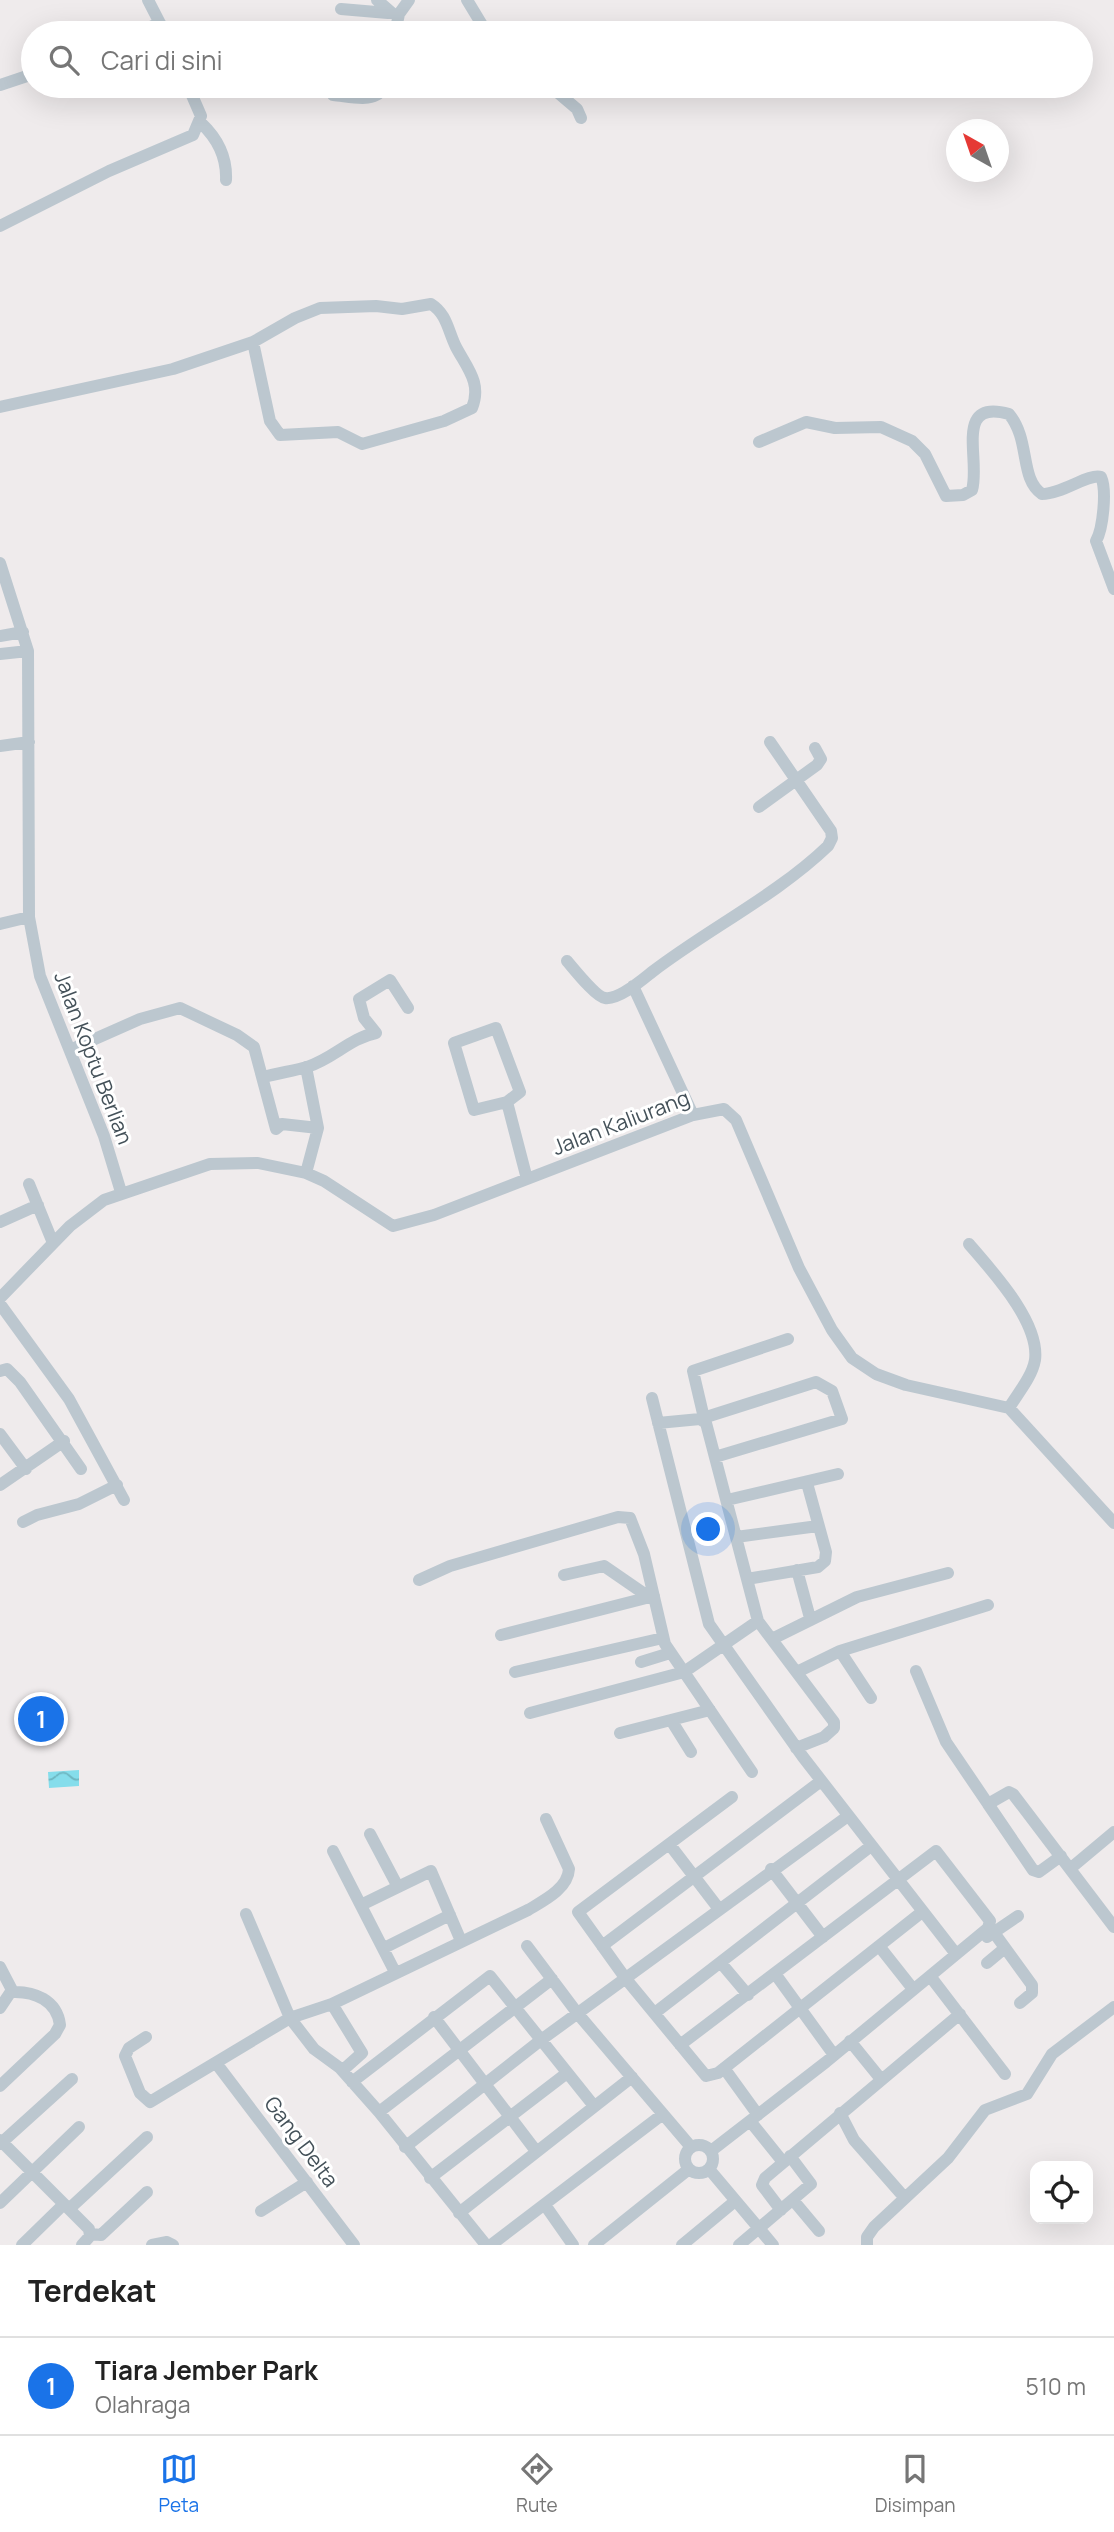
<!DOCTYPE html>
<html lang="id">
<head>
<meta charset="utf-8">
<style>
	body { margin:0; font-family:Manrope,sans-serif; background:#f6f6f6; color:#222 }
	.controls { position:absolute; right:21px; bottom:21px; display:grid; overflow:hidden; border-radius:14px; box-shadow:0 7px 28px #0002 }
	.controls button { width:63px; height:63px; display:grid; place-items:center; padding:0; border:0; border-bottom:2px solid #e0e0e0; background:#fff; color:#222; font:35px sans-serif }
	.compass { position:absolute; left:946px; top:119px; width:63px; height:63px; border-radius:50%; background:#fff; box-shadow:0 7px 28px #0002; rotate:320deg }
	.you { position:absolute; left:709px; top:1530px; width:24px; height:24px; margin:-18px; border:5px solid #fff; border-radius:50%; background:#1a73e8; box-shadow:0 0 0 10px #1a73e833 }
	.badge { display:grid; place-items:center; width:46px; height:46px; border-radius:50%; background:#1a73e8; color:#fff; font-size:23px; font-weight:700 }
	.pin { position:absolute; translate:-50% -50%; border:4px solid #fff; box-shadow:0 2px 7px #0006 }
	.list { margin:0; padding:0; list-style:none }
	h2 { display:flex; justify-content:space-between; align-items:center; height:91px; margin:0; padding:0 28px; font-size:30px }
	h2 small { font-size:23px; font-weight:400; color:#767676 }
	.list li { display:grid; grid-template-columns:46px 1fr auto; gap:21px; align-items:center; box-sizing:border-box; height:98px; padding:0 28px; border-top:2px solid #e0e0e0 }
	.list b { display:block; font-size:26px; white-space:nowrap }
	.list p { margin:0; font-size:23px; white-space:nowrap; color:#767676 }
	.list em { font-size:23px; font-style:normal; color:#767676 }
	.icon { flex:none; width:38px; height:38px; fill:none; stroke:currentColor; stroke-width:2; stroke-linecap:round; stroke-linejoin:round }
	.map { position:relative; flex:none; width:1114px; height:2245px; overflow:hidden }
	.search { position:absolute; background:#fff; box-shadow:0 7px 28px #0002; left:21px; right:21px; top:21px; height:77px; display:flex; align-items:center; gap:18px; box-sizing:border-box; padding:0 24px; border-radius:38px; color:#767676; font-size:26px }
	.sheet { height:189px; background:#fff }
	nav { display:flex; justify-content:space-around; align-items:center; box-sizing:border-box; height:98px; border-top:2px solid #e0e0e0; background:#fff; font-size:19px; color:#767676 }
	nav a { display:grid; justify-items:center; gap:4px }
	nav .on { color:#1a73e8 }
	.map>svg:first-child { display:block }
	.water { fill:url(#water-waves) }
	.lines { fill:none; stroke-linecap:round; stroke-linejoin:round }
	.minor { stroke:#bcc7cf; stroke-width:12 }
	.labels { text-anchor:middle; stroke-width:6; stroke-linejoin:round; paint-order:stroke }
	.street-label { font-size:21px; fill:#445159; stroke:#fff }
</style>
</head>
<body>
<div class="map">
<svg width="1114" height="2245" viewBox="0 0 1114 2245">
	<defs>
		<pattern id="water-waves" width="16" height="10" patternUnits="userSpaceOnUse" patternTransform="scale(1.75)"><rect width="16" height="10" fill="#85ddeb"/><path d="M0 5q4-4 8 0t8 0" fill="none" stroke="#6eb6c1"/></pattern>
	</defs>
	<rect width="100%" height="100%" fill="#efebec"/>
	<!-- water -->
	<path class="water" d="M79,1770v16l-30,2 -1,-16z"/>
	<g class="lines">
		<!-- minor -->
		<path class="minor" d="M148,0l17,33
			M377,0l15,13
			M467,0l20,33
			M341,9l47,4
			M135,33l25,-10
			M395,33l4,-19 10,-14
			M0,85l33,-11
			M550,86l27,23 4,9
			M333,95c16,1 44,10 51,-9
			M201,123c16,15 26,34 25,57
			M0,226l109,-55 84,-36 8,-19 -13,-30
			M0,407l173,-38 80,-27 42,-24 25,-10 56,-2 26,3 29,-5c16,10 17,27 25,43 11,21 26,36 16,61l-28,13 -82,23 -24,-12 -58,3 -10,-14 -17,-79
			M759,442l47,-20 29,6 46,-1 31,14 13,13 21,42 17,-1 9,-5c9,-30 -19,-92 37,-76 22,27 10,64 33,80 20,0 47,-21 59,-17 6,13 2,52 -5,64l18,48
			M0,563l28,88 1,266 11,59 64,160 17,56
			M0,636l23,-4
			M0,654l28,-3
			M0,746l29,-4
			M759,807l58,-42 4,-6 -6,-11
			M0,924l29,-7
			M567,961c7,8 29,36 38,37 14,2 37,-18 47,-26 56,-43 125,-77 176,-126l4,-8 -1,-7 -61,-89
			M633,986l60,129
			M70,1050l70,-31 40,-11 57,27 17,12 22,82 6,-5 36,4
			M306,1067l12,61 -12,45
			M264,1077c14,-4 29,-6 43,-10 26,-8 43,-29 69,-34l-12,-15 -5,-19 31,-19 18,28
			M507,1102l-33,8 -20,-67 42,-15 24,64 -13,10 20,77
			M29,1184l24,59
			M0,1222l38,-17
			M969,1244c23,27 71,78 66,116 -3,17 -17,33 -26,48
			M0,1298l70,-72 34,-26 106,-36 48,-1 48,10 18,8 69,45 41,-11 259,-100 31,-6 12,11 63,148 33,62 20,28 24,16 30,11 103,23 105,115
			M0,1304l69,95 55,101
			M0,1371l7,-2 13,13 61,87
			M652,1398l57,226 94,133 153,197
			M704,1418l-11,-47 95,-32
			M700,1419l116,-37 16,9 10,28 -127,38
			M658,1423l42,-4 6,4 52,198 76,101v6l-10,9 -28,11
			M0,1434l26,35
			M0,1485l64,-44
			M727,1500l111,-26
			M23,1522l14,-7 42,-11 38,-19
			M736,1537l82,-11
			M797,1570l13,48
			M564,1575l40,-9 45,31
			M747,1579l71,-12 7,-6 1,-9 -19,-69
			M419,1580l31,-14 168,-49 12,1 14,36 21,90 87,128
			M501,1635l153,-39
			M772,1639l85,-42 91,-24
			M840,1651l31,47
			M641,1662l29,-9
			M916,1671l30,71 42,62 21,-12 4,2 101,133
			M515,1672l148,-34
			M797,1672l43,-21 148,-46
			M530,1713l154,-41 74,-51
			M671,1720l20,32
			M620,1733l90,-23
			M732,1797l-154,115 48,67 80,97 12,-3 204,-161
			M988,1804l45,66 6,2 22,-16
			M670,1845l49,64
			M333,1851l62,121
			M1071,1868l43,-36
			M771,1869l52,68
			M398,1887l33,-16 30,70
			M361,1905l37,-18 -28,-53
			M246,1914l44,104 24,31 26,19 39,44 107,133
			M995,1934l37,51v8l-12,10
			M987,1937l31,-21
			M527,1946l51,68 113,133
			M602,1946l219,-165
			M879,1946l34,43
			M384,1948l66,-33
			M721,1963l27,32
			M987,1963l18,-15
			M0,1967l12,23 -12,18
			M776,1975l58,80
			M930,1976l75,98
			M332,2004l30,49 -19,17
			M656,2012l215,-166
			M434,2017l102,134
			M146,2037l-17,11 -4,8 15,37 10,9 140,-84 42,-14 196,-94c15,-9 40,-21 41,-41l-23,-50
			M850,2041l30,37
			M680,2045l256,-194 54,70 -2,7 -162,134 -115,89
			M216,2063l138,182
			M724,2068l34,47
			M352,2082l138,-106 104,130
			M0,2086l55,-52 5,-9c-3,-25 -26,-34 -48,-33
			M379,2112l173,-133
			M840,2113l14,27 50,57
			M750,2121l33,41
			M0,2140l89,89 1,7 -8,9
			M0,2144l72,-65
			M685 2159a14 14 0 1 1 28 0a14 14 0 1 1-28 0Z
			M405,2147l136,-107 307,-224
			M709,2169l64,76
			M430,2178l137,-105
			M793,2200l26,31
			M0,2203l79,-76
			M545,2205l28,40
			M69,2209l78,-72
			M781,2210l-19,-25 3,-7 195,-164
			M261,2211l46,-29
			M459,2213l173,-136
			M91,2234l10,1 46,-43
			M22,2245l42,-41
			M152,2245l15,-3 6,3
			M491,2245l172,-131
			M594,2245l95,-76
			M682,2245l52,-43
			M739,2245l72,-61 -21,-28
			M867,2245v-8l7,-10 74,-69 37,-48 42,-16 25,-40 62,-47"/>
	</g>
	<g class="labels">
		<!-- street labels -->
		<g class="street-label">
			<text transform="translate(93 1058) rotate(69)" y="7">Jalan Koptu Berlian</text>
			<text transform="translate(621 1123) rotate(-21)" y="7">Jalan Kaliurang</text>
			<text transform="translate(301 2142) rotate(53)" y="7">Gang Delta</text>
		</g>
	</g>
</svg>
<div class="controls">
<button><svg class="icon" aria-label="locate" viewBox="0 0 24 24"><circle cx="12" cy="12" r="6"/><path d="M12 2v4M12 18v4M2 12h4M18 12h4"/></svg></button>
</div>
<svg class="compass" viewBox="-18 -18 36 36"><path d="M0-13l5 13h-10z" fill="#e53935"/><path d="M0 13l5-13h-10z" fill="#767676"/></svg>
<div class="you"></div>
<div class="pin badge" style="left:41px;top:1719px">1</div>
<div class="search"><svg class="icon" aria-label="search" viewBox="0 0 24 24"><circle cx="10" cy="10" r="6"/><path d="M15 15l6 6"/></svg>Cari di sini</div>
</div>
<section class="sheet">
<h2>Terdekat<small></small></h2>
<ul class="list">
<li><span class="badge">1</span><div><b>Tiara Jember Park</b><p>Olahraga</p></div><em>510 m</em></li>
</ul>
</section>
<nav>
<a class="on"><svg class="icon" aria-label="map" viewBox="0 0 24 24"><path d="M3 6l6-2 6 2 6-2v14l-6 2-6-2-6 2zM9 4v14M15 6v14"/></svg>Peta</a>
<a><svg class="icon" aria-label="directions" viewBox="0 0 24 24"><path d="M12 3l9 9-9 9-9-9zM9 14v-3h6M13 9l2 2-2 2"/></svg>Rute</a>
<a><svg class="icon" aria-label="saved" viewBox="0 0 24 24"><path d="M7 4h10v16l-5-4-5 4z"/></svg>Disimpan</a>
</nav>
</body>
</html>
